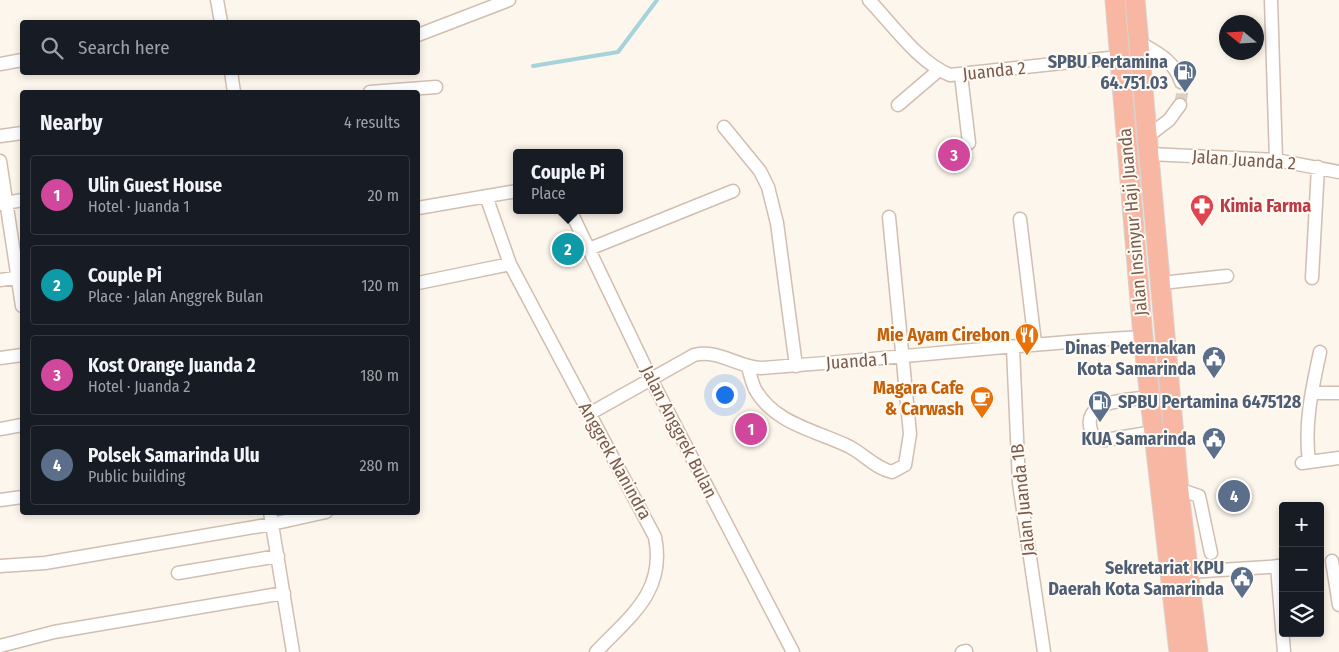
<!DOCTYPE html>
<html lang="en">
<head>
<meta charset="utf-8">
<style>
	body { margin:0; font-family:"Fira Sans Condensed",sans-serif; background:#242831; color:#f1f3f6 }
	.controls { position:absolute; right:15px; bottom:15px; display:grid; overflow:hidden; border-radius:5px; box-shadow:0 2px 8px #0003 }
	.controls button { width:45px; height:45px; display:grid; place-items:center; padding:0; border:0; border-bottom:1px solid #363941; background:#171b24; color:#f1f3f6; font:25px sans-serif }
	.compass { position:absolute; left:1219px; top:15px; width:45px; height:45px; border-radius:50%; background:#171b24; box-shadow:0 2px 8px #0003; rotate:288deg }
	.you { position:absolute; left:724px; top:394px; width:18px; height:18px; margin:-12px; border:4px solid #fff; border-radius:50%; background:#1a73e8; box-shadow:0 0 0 8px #1a73e833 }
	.badge { display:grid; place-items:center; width:32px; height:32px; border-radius:50%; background:#e76f51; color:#fff; font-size:16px; font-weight:700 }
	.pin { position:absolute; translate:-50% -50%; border:2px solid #fff; box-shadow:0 1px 5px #0006 }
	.popup { position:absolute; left:513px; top:149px; width:110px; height:65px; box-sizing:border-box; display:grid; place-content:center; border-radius:5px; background:#171b24; filter:drop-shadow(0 1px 4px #0005); font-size:16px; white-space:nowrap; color:#9ea1a6 }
	.popup b { font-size:19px; color:#f1f3f6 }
	.popup::after { content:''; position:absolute; left:50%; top:100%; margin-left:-10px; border:10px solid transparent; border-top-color:#171b24 }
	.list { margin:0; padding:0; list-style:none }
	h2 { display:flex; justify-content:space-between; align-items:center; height:65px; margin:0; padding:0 20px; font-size:21px }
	h2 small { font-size:16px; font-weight:400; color:#9ea1a6 }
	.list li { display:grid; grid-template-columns:32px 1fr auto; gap:15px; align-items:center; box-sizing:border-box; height:80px; margin:0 10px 10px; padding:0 10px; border:1px solid #363941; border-radius:5px }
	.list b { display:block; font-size:19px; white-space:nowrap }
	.list p { margin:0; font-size:16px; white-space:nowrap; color:#9ea1a6 }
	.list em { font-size:16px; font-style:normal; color:#9ea1a6 }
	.icon { flex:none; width:28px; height:28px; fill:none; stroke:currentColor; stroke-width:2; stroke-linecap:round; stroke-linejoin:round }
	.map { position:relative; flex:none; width:1339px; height:652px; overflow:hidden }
	.search { position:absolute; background:#171b24; box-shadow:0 2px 8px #0003; left:20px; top:20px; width:400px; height:55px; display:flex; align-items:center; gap:12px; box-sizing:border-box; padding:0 18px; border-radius:5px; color:#9ea1a6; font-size:19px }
	.panel { position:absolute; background:#171b24; box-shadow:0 2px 8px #0003; left:20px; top:90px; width:400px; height:425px; border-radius:5px }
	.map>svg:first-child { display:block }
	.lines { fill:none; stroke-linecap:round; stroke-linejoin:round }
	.stream { stroke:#a5d3da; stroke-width:4 }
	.minor-tunnel { stroke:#dcd0c4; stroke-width:12; stroke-dasharray:12 6; stroke-linecap:butt }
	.minor-casing { stroke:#d1beb0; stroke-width:15 }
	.highway-casing { stroke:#dad1cd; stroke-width:21 }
	.minor { stroke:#fff; stroke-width:12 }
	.highway { stroke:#f7b7a3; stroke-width:19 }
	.labels { text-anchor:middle; stroke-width:4; stroke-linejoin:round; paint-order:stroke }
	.service-label { font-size:18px; font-weight:bold; fill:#4e5e75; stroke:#fffaf3; text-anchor:end }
	.street-label { font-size:18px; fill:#7a5c4d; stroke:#fffaf3 }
	.health-label { font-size:18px; font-weight:bold; fill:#be3a42; stroke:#fffaf3; text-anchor:start }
	.food-label { font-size:18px; font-weight:bold; fill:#c56008; stroke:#fffaf3; text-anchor:end }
</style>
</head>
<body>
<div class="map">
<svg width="1339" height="652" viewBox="0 0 1339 652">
	<rect width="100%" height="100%" fill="#fdf6ec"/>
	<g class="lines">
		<!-- stream -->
		<path class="stream" d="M533,66l85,-14 39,-52"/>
		<!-- minor-tunnel -->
		<path class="minor-tunnel" d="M1180,105l2,-11 -1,-12"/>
		<!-- minor casing -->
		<g class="minor-casing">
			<path id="minor" d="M217,0l4,22
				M869,0c23,24 50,63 81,75l169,-18
				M1271,0l5,160
				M418,35l91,-35
				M1139,42c18,11 35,18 42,40
				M0,64l22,-4
				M231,72l3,20
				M961,75l8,68
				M370,92l66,-5
				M898,105l41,-35
				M724,127l36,44 8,16 9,36 19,143
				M0,136l22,-3
				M1148,136l21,-16 11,-15
				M1149,154l127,6 63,12
				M0,161l22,145
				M486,196l24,68 145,273c11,55 -25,79 -59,115
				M0,204l22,-4
				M418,208l99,-17
				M570,210l81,169 142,273
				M1020,219l15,124
				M589,249l144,-58
				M1312,278l6,-111
				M0,280l22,-3
				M418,283l92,-19
				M1161,283l66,-7
				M1013,348l6,135 25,169
				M0,358l22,-3
				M748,367c2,7 4,16 7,22 19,35 63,42 95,58 15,8 25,21 42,25l13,-7 5,-31 -21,-217
				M1318,393h21
				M1150,397c-19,3 -69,2 -59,33 2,8 5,9 14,10l49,-8
				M589,414l105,-59c25,-6 43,12 67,13 128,-9 255,-24 382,-31
				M0,429l22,-4
				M1309,462c-5,-38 3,-73 11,-110
				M1302,463l37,-5
				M1178,489l21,7 12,57
				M0,500l22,-3
				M270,512l23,140
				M1332,561l7,44
				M0,566l45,-3 227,-39 54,-12
				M1277,566l7,86
				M1188,572l95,-6
				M178,573l100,-17
				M0,646l54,-14 230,-39
				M962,652l4,-1"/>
		</g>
		<!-- highway casing -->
		<g class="highway-casing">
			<path id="highway" d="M1115,0l28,337 36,315
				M1135,0l44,492 19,160"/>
		</g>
		<!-- minor -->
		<use href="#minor" class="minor"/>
		<!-- highway -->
		<use href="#highway" class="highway"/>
	</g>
	<!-- icons -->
	<defs>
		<g id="fuel-pin" transform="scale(1.25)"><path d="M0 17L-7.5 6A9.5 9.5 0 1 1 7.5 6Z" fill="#5c6f8a" stroke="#fffaf3"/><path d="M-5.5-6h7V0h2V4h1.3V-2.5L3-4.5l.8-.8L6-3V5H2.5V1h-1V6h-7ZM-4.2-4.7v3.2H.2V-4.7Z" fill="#fff"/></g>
		<g id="pharmacy-pin" transform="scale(1.25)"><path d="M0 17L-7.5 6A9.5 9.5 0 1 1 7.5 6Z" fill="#e0444e" stroke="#fffaf3"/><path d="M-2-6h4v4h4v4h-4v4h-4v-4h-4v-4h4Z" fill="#fff"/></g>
		<g id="restaurant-pin" transform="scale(1.25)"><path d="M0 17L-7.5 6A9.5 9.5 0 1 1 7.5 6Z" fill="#e8710a" stroke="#fffaf3"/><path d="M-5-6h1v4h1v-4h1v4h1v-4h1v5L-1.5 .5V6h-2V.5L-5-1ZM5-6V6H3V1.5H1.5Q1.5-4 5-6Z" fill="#fff"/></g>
		<g id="civic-pin" transform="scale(1.25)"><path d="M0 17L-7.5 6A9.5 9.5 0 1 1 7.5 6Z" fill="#5c6f8a" stroke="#fffaf3"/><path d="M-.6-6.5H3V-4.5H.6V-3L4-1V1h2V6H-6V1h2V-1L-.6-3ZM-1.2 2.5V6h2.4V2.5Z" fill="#fff"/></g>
		<g id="cafe-pin" transform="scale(1.25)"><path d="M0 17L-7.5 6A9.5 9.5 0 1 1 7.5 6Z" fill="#e8710a" stroke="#fffaf3"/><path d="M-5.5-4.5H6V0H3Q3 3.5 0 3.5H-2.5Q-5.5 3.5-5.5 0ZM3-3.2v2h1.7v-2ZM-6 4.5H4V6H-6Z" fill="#fff"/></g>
	</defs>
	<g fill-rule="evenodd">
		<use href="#fuel-pin" x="1185" y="72"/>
		<use href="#pharmacy-pin" x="1202" y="206"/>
		<use href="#restaurant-pin" x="1027" y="335"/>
		<use href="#civic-pin" x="1214" y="358"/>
		<use href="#cafe-pin" x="982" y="398"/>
		<use href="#fuel-pin" x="1100" y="402"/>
		<use href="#civic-pin" x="1214" y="439"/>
		<use href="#civic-pin" x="1242" y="578"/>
	</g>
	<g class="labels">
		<!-- service labels -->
		<g class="service-label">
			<text x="1168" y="68">SPBU Pertamina<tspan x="1168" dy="21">64.751.03</tspan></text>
			<text x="1196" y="354">Dinas Peternakan<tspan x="1196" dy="21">Kota Samarinda</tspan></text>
			<text x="1118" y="408" text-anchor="start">SPBU Pertamina 6475128</text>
			<text x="1196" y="445">KUA Samarinda</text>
			<text x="1224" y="574">Sekretariat KPU<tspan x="1224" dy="21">Daerah Kota Samarinda</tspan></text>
		</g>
		<!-- street labels -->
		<g class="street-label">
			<text transform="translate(994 71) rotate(-6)" y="6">Juanda 2</text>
			<text transform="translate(1244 160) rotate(4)" y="6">Jalan Juanda 2</text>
			<text transform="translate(1133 222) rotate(-95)" y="6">Jalan Insinyur Haji Juanda</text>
			<text transform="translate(857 361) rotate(-4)" y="6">Juanda 1</text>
			<text transform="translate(679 432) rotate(63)" y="6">Jalan Anggrek Bulan</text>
			<text transform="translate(615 461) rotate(61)" y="6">Anggrek Nanindra</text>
			<text transform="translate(1023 500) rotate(-96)" y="6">Jalan Juanda 1B</text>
		</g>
		<!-- health labels -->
		<g class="health-label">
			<text x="1220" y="212">Kimia Farma</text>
		</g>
		<!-- food labels -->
		<g class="food-label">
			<text x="1010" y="341">Mie Ayam Cirebon</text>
			<text x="964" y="394">Magara Cafe<tspan x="964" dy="21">&amp; Carwash</tspan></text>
		</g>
	</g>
</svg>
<div class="controls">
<button>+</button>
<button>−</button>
<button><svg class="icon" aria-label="layers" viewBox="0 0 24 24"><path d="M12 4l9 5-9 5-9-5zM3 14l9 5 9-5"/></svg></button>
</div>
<svg class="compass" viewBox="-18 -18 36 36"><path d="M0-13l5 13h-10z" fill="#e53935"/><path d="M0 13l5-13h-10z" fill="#9ea1a6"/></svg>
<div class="you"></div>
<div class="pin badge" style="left:751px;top:429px;background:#d1479c">1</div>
<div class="pin badge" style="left:568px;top:249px;background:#0f9aa8">2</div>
<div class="popup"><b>Couple Pi</b>Place</div>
<div class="pin badge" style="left:954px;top:155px;background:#d1479c">3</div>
<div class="pin badge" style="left:1234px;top:496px;background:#5c6f8a">4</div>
<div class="search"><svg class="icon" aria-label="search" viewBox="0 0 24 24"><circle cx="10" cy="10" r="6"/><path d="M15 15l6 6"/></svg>Search here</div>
<section class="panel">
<h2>Nearby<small>4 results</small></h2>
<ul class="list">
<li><span class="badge" style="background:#d1479c">1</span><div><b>Ulin Guest House</b><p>Hotel · Juanda 1</p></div><em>20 m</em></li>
<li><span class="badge" style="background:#0f9aa8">2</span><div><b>Couple Pi</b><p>Place · Jalan Anggrek Bulan</p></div><em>120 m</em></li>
<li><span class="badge" style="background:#d1479c">3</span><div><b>Kost Orange Juanda 2</b><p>Hotel · Juanda 2</p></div><em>180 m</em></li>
<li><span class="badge" style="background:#5c6f8a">4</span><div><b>Polsek Samarinda Ulu</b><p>Public building</p></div><em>280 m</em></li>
</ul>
</section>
</div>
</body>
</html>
